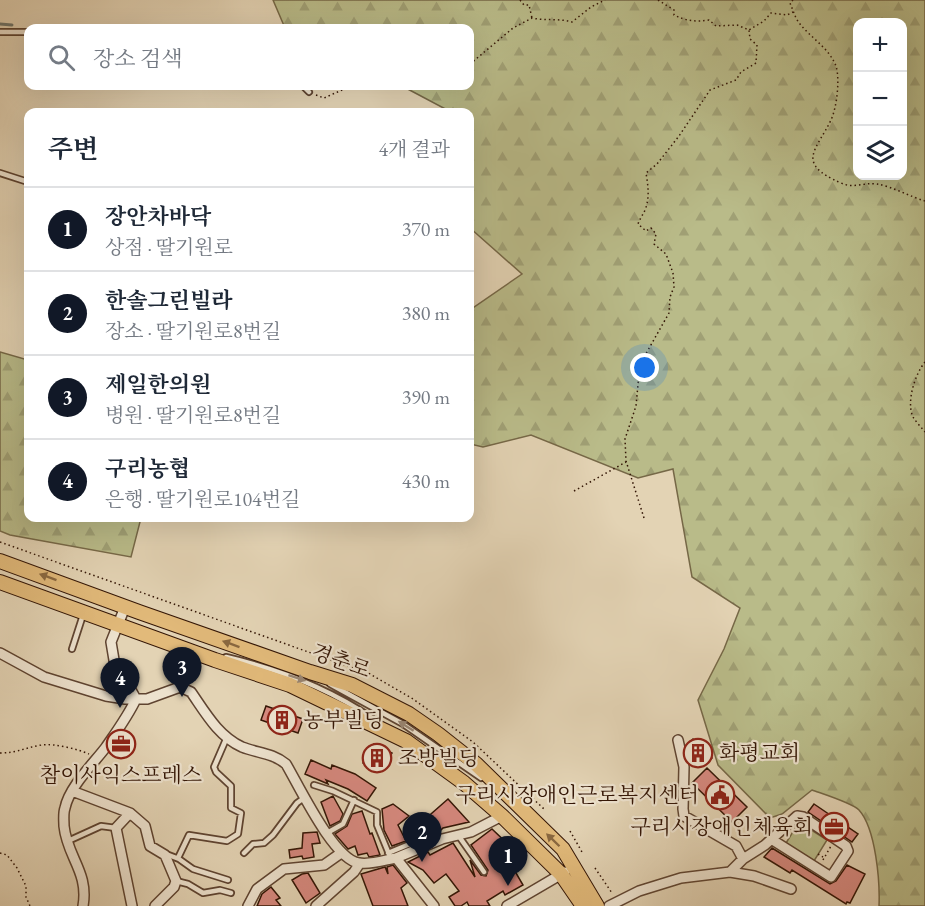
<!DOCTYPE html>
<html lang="ko">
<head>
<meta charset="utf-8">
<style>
	body { margin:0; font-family:"EB Garamond","Noto Serif KR",serif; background:#f6f6f7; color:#1f2937 }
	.controls { position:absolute; right:18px; top:18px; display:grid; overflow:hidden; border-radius:12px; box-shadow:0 6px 24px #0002 }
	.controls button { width:54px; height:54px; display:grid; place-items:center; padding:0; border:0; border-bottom:2px solid #e0e1e3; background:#fff; color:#1f2937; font:30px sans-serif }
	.you { position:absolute; left:645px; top:368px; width:21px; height:21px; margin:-15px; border:4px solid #fff; border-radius:50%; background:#1a73e8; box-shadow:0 0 0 9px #1a73e833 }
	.badge { display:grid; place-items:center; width:39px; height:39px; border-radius:50%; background:#111827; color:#fff; font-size:20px; font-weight:700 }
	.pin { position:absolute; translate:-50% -50px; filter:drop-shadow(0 2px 3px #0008) }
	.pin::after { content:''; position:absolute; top:32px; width:21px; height:18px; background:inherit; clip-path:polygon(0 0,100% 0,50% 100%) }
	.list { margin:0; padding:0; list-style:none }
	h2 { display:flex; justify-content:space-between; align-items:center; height:78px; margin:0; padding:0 24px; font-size:26px }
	h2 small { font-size:20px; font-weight:400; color:#747a83 }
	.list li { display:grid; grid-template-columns:39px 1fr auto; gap:18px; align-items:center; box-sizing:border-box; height:84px; padding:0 24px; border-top:2px solid #e0e1e3 }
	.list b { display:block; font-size:22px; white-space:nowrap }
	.list p { margin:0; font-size:20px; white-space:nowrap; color:#747a83 }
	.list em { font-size:20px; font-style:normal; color:#747a83 }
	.icon { flex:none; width:33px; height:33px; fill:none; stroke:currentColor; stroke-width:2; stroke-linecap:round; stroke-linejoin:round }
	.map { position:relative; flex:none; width:925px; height:906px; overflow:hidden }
	.search { position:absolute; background:#fff; box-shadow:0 6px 24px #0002; left:24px; top:24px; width:450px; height:66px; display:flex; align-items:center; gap:15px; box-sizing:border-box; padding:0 21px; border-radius:12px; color:#747a83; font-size:22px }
	.panel { position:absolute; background:#fff; box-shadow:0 6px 24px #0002; left:24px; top:108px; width:450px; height:414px; border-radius:12px }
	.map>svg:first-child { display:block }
	.forest { fill:url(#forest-firs); stroke:#766847; stroke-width:1.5; fill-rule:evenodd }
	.pitch { fill:#b9bb89; stroke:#766847; stroke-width:1.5 }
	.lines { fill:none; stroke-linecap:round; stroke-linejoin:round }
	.stream { stroke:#6e766d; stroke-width:3 }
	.building { fill:#d7897f; stroke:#331505; stroke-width:1.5 }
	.service-casing { stroke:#5f4431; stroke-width:8 }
	.minor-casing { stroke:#5f4431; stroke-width:12 }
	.primary-casing { stroke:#331505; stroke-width:16 }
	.path { stroke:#331505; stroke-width:1.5; stroke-dasharray:1.5 3; stroke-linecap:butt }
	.service { stroke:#ede2ce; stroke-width:4.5 }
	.minor { stroke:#ede2ce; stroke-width:9 }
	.primary { stroke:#e2ba7a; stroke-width:14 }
	.oneway { fill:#8a6840 }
	.oneway2 { fill:#998674 }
	.labels { text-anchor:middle; stroke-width:4.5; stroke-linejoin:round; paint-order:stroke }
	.street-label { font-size:21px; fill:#331505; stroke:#ede2ce }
	.poi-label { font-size:21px; fill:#331505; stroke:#ede2ce; text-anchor:start }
</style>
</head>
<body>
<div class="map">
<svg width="925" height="906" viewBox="0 0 925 906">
	<defs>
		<pattern id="forest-firs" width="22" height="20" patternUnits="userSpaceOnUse" patternTransform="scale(1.5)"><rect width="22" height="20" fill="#b9bb89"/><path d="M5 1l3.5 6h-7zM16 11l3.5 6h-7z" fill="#a0a075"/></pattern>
	</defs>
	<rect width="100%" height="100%" fill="#e3d3b4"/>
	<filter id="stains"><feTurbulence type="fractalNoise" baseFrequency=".00333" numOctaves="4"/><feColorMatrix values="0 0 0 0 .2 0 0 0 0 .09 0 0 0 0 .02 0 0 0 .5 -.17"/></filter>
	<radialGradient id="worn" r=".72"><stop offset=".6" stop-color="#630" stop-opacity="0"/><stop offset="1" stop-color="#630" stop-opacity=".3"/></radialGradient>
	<!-- forest -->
	<path class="forest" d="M273,0h652v906h-46c1,-24 -3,-77 -20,-96 -7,-7 -36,-16 -47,-20l-30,24 -12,4 -52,-53 -20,-65 26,-51 16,-41 -48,-31 -19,-108 -35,9 -107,-43 -48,12 -13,-3v-134l52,-36 -52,-46v-116h-19l-49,-26h68v-58h-185zM858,22h44v154h-44z
		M0,352l28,8v158h113l-10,39 -121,-22 -10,-4z"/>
	<!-- pitch -->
	<path class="pitch" d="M799,822l28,18 -13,21 -28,-18z"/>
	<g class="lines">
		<!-- stream -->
		<path class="stream" d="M0,24l12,1"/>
	</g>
	<!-- building -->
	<path class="building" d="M266,706l37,13 -5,14 -37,-13z
		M693,739l19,19 -9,8 -16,-16 -1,-4z
		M374,744l18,9 -6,10 -12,6 -11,-6z
		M311,760l20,9 1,-4 23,9 21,14 -9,13 -19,-12 -22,-9 2,4 -23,-10z
		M707,768l40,39 -15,15 -40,-39z
		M333,796l10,18 -3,7 -10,5 -9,-24z
		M448,799l21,23 -26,6 -6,6 -14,-13z
		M393,804l16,12 -11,9 8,16 -14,5 -8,-16 -2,-21z
		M814,804l44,30 -6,8 -44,-30z
		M362,811l8,23 2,-1 8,22 -11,2 -2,-4 -9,2 -3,-9 -7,3 -13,-15 12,-8 5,-12z
		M492,829l20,19 -7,6 18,31 -18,10 -2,-4 -16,10 3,5h-21l-2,-4 -6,4h-6l-6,-9 10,-6 -13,-17 -12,9 -11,-13 -15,-8 20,-10 2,3 23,-12 22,34 -5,-17 11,15 5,1 2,-6 -17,-25z
		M317,832l3,11 -8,1 2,13 -11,2 -1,-3 -12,2 -1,-8 13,-2 1,-15z
		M772,848l58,36 6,-3 11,-16 18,9 -15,29 -3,-1 -1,2 -54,-34 -2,3 -26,-16z
		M393,865l14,18 -6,5 7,18h-35l-12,-32 24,-7 3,7 -1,-7z
		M308,873l12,20 -14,10 -14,-23 10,-6z
		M271,887l9,11 -4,2 5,6h-24l5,-12z"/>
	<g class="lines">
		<!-- service casing -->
		<g class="service-casing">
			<path id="service" d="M0,32h28
				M303,86l6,6
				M0,173l28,9
				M72,649l11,-34
				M226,657c52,12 102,31 146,61
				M330,684l73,40 78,54
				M314,785l19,6 44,21v13l14,34
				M327,833l16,-9 11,-24
				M458,835l26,37
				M68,841l33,-15 15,2
				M244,853l9,-9 11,-1 9,-8 24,-32 7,-5
				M388,853l29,-12
				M166,854l13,5 14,10 35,11
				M178,858l11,-23 38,6 11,-7 3,-21 -10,-5v-22l-15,-14 -2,-5 13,-30
				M176,881l12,3 15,9 17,-3 11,3"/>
		</g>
		<!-- minor casing -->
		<g class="minor-casing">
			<path id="minor" d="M0,653l44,24 62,19 19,3h22l33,-12 11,5c14,20 27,44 51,55 15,6 31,6 44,17 13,22 48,96 73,99 12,2 26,-3 37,-5l38,48
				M678,740l6,27 -1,42 1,7 52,30 7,13
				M72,791l58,22 15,13 5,20 15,9 11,26 -2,6 -19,19
				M130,813l-14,15 16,78
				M396,858l46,-19 29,-7 31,-16
				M730,872l24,4 37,13
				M83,906c6,-34 -16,-49 -19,-80 0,-5 -1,-13 1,-18 4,-21 29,-45 41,-61 11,-16 22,-31 30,-48l-22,-39 -3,-18 14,-35
				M248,906l9,-17 27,-20 40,-4 17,-12
				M316,906l38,-34 6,-9
				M507,906l58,-34
				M609,906l30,-15 42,-13 49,-6 13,-13 22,-14 32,-29 6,1 43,29 2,5 -17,26 -60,-38"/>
		</g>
		<!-- primary casing -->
		<g class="primary-casing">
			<path id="primary" d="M0,561l139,51 171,60 42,13 57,29 29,20 38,30 87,85 34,57
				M0,582l215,78 75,25 116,56 58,42 38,33 59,58 22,32"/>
		</g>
		<!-- path -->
		<path class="path" d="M520,0l4,5h5l3,13
			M658,0l16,10v5c12,6 22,7 35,5l7,6 21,-1 12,5 15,-9 7,-8 16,2 6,-3
			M793,0l-3,3c3,7 5,15 10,21 11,14 29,24 36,42 4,13 1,41 -5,54 -15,31 -36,43 10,63 13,6 23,-1 36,1 14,2 34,13 48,17
			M470,64l43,-36 19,-10c13,3 27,0 40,4l19,-15 14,-7
			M365,86c13,2 24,-1 35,2l5,-2
			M316,95l8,3 27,-12
			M925,362c-10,12 -19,40 -12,55 3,5 8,10 12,15
			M574,491l52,-29
			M644,518l-18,-57 -1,-22 11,-33 3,-32 4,-15 26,-46 1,-16 4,-10 -1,-14 -7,-19 -12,-10 2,-10 -5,-6 -5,3 -8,-7c2,-6 5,-9 7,-14 5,-12 3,-25 1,-37l11,-9 22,-28 31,-46 26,-10 5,-8 15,-9 1,-18 -7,-6 -1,-9
			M0,542l370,132 43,25 60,43 71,67
			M0,753c17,0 27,-6 42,-8 11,-2 36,4 47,9
			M570,831l12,21
			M0,853l7,2 10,13 9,18v11l4,9
			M818,854l5,3
			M823,860l8,-14
			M595,868l17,25"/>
		<!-- service -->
		<use href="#service" class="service"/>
		<!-- minor -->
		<use href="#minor" class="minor"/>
		<!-- primary -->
		<use href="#primary" class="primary"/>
	</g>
	<!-- one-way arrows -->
	<defs><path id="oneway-solid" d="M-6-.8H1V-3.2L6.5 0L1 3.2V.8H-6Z" transform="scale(1.5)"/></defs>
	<g class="oneway">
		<use href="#oneway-solid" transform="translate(48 577) rotate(-160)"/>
		<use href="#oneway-solid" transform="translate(231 644) rotate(-160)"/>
		<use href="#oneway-solid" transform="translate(553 840) rotate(-136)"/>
	</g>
	<g class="oneway2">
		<use href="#oneway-solid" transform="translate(297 678) rotate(18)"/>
		<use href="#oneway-solid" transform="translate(406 726) rotate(-148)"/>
	</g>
	<!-- icons -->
	<defs>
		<g id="building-ring" transform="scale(1.5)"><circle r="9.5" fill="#ede2ce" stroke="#8f2418" stroke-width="1.5"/><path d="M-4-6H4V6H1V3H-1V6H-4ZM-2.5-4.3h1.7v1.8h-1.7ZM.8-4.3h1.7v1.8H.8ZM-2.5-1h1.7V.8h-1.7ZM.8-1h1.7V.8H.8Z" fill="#8f2418"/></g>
		<g id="office-ring" transform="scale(1.5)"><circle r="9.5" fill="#ede2ce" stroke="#8f2418" stroke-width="1.5"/><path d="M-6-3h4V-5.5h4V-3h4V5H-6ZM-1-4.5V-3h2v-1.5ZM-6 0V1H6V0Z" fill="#8f2418"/></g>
		<g id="civic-ring" transform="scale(1.5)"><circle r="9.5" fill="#ede2ce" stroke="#8f2418" stroke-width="1.5"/><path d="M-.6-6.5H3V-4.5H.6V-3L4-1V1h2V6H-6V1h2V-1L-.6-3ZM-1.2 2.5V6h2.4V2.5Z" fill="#8f2418"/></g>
	</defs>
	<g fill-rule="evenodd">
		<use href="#building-ring" x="282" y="720"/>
		<use href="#office-ring" x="121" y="744"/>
		<use href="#building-ring" x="698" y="753"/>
		<use href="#building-ring" x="377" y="758"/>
		<use href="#civic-ring" x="720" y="795"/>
		<use href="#office-ring" x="834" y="827"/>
	</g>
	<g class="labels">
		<!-- street labels -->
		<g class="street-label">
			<text transform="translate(341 661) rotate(20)" y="7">경춘로</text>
		</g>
		<!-- poi labels -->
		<g class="poi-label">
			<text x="303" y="727">농부빌딩</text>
			<text x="719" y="760">화평교회</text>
			<text x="398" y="765">조방빌딩</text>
			<text x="121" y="782" text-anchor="middle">참이사익스프레스</text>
			<text x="699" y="802" text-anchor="end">구리시장애인근로복지센터</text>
			<text x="813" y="834" text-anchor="end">구리시장애인체육회</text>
		</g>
	</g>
	<rect width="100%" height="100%" filter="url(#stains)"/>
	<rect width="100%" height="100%" fill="url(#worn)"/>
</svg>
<div class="controls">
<button>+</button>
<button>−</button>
<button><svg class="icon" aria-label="layers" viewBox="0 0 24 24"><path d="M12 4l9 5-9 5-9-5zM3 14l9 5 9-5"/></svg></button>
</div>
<div class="you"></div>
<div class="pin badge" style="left:508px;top:886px">1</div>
<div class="pin badge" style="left:422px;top:862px">2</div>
<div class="pin badge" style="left:182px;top:697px">3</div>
<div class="pin badge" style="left:120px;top:708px">4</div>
<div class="search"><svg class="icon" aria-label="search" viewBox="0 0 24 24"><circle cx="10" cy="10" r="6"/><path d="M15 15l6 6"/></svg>장소 검색</div>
<section class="panel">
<h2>주변<small>4개 결과</small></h2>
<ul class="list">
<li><span class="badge">1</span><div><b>장안차바닥</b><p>상점 · 딸기원로</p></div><em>370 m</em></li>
<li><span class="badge">2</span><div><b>한솔그린빌라</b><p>장소 · 딸기원로8번길</p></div><em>380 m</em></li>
<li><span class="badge">3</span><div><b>제일한의원</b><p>병원 · 딸기원로8번길</p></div><em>390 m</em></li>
<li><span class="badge">4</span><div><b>구리농협</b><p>은행 · 딸기원로104번길</p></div><em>430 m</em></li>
</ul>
</section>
</div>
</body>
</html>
